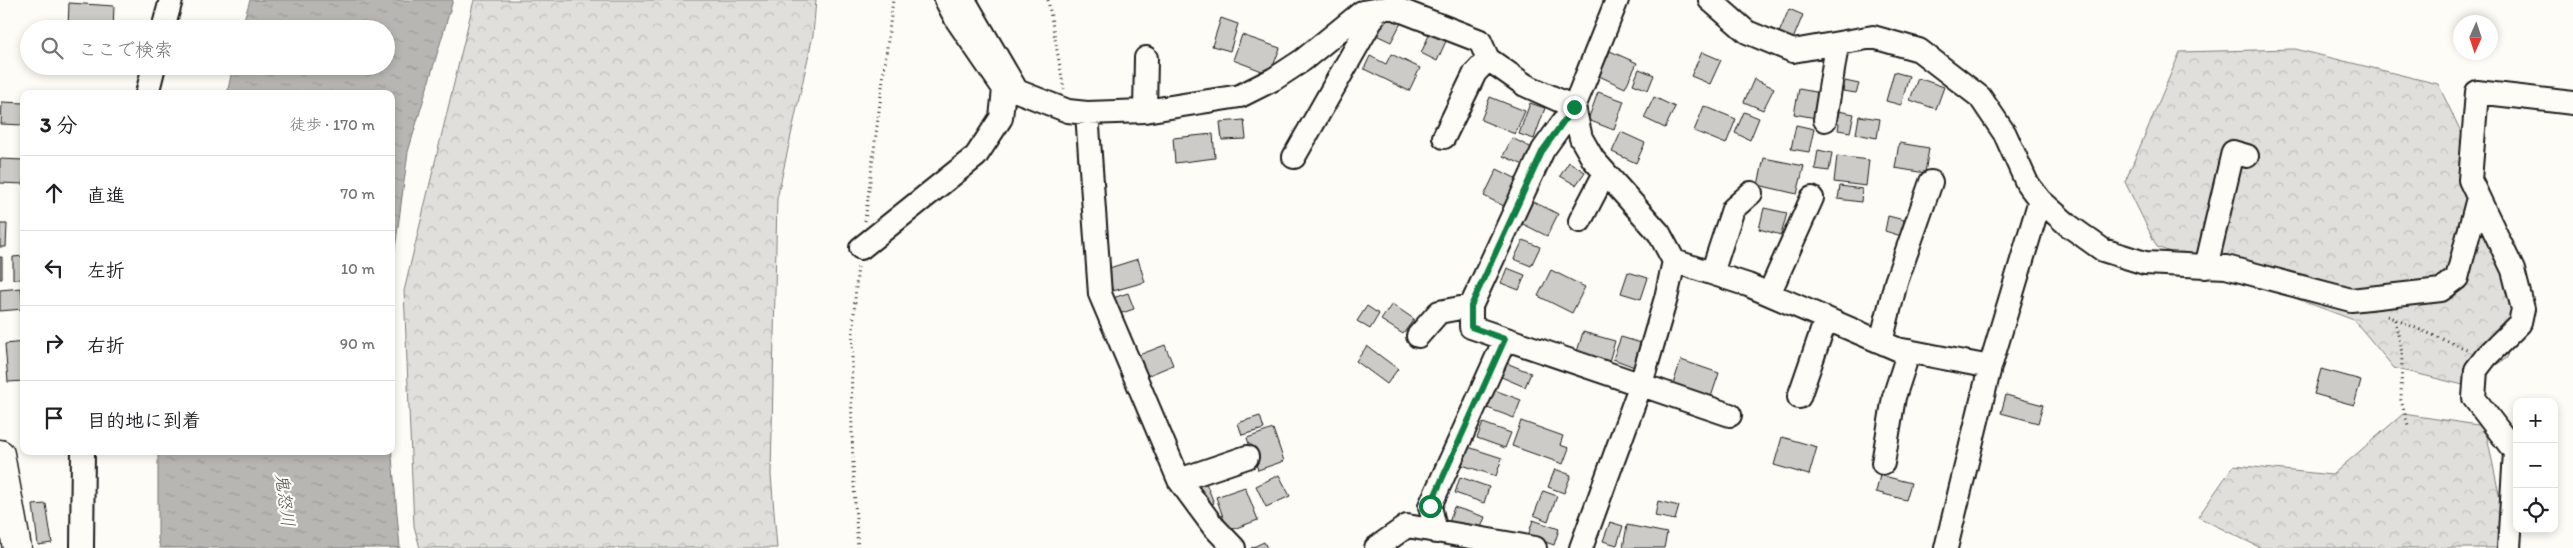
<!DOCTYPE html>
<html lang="ja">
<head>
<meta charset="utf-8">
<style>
	body { margin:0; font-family:Itim,"Klee One",sans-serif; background:#f6f6f6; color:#202124 }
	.controls { position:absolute; right:15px; bottom:15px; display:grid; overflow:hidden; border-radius:10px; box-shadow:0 2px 8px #0003 }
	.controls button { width:45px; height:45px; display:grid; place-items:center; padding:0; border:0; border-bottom:1px solid #e0e0e0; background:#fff; color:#202124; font:25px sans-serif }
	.compass { position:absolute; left:2453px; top:15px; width:45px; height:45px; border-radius:50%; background:#fff; box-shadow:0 2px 8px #0003; rotate:183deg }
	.stop { position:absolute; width:15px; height:15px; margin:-11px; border:4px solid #0b8043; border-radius:50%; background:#fff }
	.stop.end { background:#0b8043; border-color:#fff; box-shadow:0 1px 5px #0008 }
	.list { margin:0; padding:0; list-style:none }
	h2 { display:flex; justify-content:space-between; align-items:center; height:65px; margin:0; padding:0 20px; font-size:21px }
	h2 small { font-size:16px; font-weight:400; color:#757577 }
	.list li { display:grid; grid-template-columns:32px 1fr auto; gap:15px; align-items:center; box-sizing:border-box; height:75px; padding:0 20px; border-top:1px solid #e0e0e0 }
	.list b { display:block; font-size:19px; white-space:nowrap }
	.list em { font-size:16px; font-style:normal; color:#757577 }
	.icon { flex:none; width:28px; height:28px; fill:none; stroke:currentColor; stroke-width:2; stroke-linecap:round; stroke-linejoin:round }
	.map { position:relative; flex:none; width:2573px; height:548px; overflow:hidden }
	.search { position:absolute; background:#fff; box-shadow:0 2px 8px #0003; left:20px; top:20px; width:375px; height:55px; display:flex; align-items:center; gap:12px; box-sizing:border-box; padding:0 18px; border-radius:28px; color:#757577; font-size:19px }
	.panel { position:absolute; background:#fff; box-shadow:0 2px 8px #0003; left:20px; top:90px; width:375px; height:365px; border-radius:10px }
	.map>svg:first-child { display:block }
	.forest { fill:url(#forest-crowns); stroke:#7e7e7c }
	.water { fill:url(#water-ripples); stroke:#797876 }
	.building { fill:#cccbc8; stroke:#1c1c1c }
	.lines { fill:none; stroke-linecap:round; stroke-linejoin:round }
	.minor-casing { stroke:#1c1c1c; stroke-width:26 }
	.major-casing { stroke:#1c1c1c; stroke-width:31 }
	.path { stroke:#1c1c1c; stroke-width:3; stroke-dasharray:1 4; stroke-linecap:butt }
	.minor { stroke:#fdfcf7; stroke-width:22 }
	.major { stroke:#fdfcf7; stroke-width:28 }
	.route { stroke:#0b8043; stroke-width:6 }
	.labels { text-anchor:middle; stroke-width:4.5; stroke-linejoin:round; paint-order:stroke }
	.water-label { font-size:18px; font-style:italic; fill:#5a5a58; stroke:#fdfcf7 }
</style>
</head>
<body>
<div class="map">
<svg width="2573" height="548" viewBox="0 0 2573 548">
	<defs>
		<pattern id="forest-crowns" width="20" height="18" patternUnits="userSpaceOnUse" patternTransform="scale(1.25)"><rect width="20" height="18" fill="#e0dfdb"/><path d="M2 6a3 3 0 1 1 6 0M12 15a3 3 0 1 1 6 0" fill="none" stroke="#c0bfbb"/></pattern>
		<pattern id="water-ripples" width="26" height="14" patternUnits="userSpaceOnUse" patternTransform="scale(1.25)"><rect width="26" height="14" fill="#b7b6b2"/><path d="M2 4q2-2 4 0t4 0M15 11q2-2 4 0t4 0" fill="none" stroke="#9d9c98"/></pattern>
	</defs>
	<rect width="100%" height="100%" fill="#fdfcf7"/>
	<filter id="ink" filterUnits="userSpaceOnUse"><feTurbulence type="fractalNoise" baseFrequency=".02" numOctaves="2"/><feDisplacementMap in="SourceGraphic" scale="10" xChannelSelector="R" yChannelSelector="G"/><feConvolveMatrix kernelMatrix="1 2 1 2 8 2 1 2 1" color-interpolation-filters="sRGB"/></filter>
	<g filter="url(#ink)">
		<!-- forest -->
		<path class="forest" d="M474,0h342l-3,35 -36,164 -6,276 6,73h-357l-6,-22 -10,-235z
			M2295,49l143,35 50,104 27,100 -8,70 -44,27 -69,-17 -40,-48 -197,-73 -32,-65 55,-130z
			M2403,414l82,12 25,122h-249l-63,-31 36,-52 98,10z"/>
		<!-- water -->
		<path class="water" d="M250,0h203l-45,152 -17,127v-185h-164l6,-28h153v-37h-145z
			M391,445l9,103h-240l-2,-9v-88h233z"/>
		<!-- building -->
		<path class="building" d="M69,3l45,3 -1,23h-45z
			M1789,9l14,6 -10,24 -14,-6z
			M1386,13l16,8 -11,21 -17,-8z
			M1221,18l17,6 -8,27 -18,-5z
			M1430,33l16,8 -9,20 -16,-8z
			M1242,35l38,13 -10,26 -37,-14z
			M1610,51l27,12 -12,25 -26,-12z
			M1702,52l19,8 -11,24 -19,-8z
			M1391,54l29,14 -11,23 -45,-22 6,-13 16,8z
			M1639,69l15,6 -6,15 -15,-6z
			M1894,72l15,4 -8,29 -15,-4z
			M1918,78l26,9 -8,22 -26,-9z
			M1754,79l20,9 -11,22 -19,-8z
			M1845,81l14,3 -3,9 -13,-2z
			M1799,89l22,4 -5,25 -22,-4z
			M1598,92l26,9 -10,29 -26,-10z
			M1490,97l35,14 -10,23 -34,-14z
			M1654,97l21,10 -10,21 -21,-10z
			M2,102l22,1 -1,22 -22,-1z
			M1530,103l15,5 -11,31 -15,-5z
			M1704,106l32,13 -10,25 -32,-13z
			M1833,110l21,4 -4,18 -12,-2 1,-6 -8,-2z
			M1744,112l15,6 -9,22 -15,-7z
			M1859,116l21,3 -3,19 -21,-4z
			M1244,120l2,19 -24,1 -2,-18z
			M1796,125l18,4 -5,23 -18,-3z
			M1621,132l24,11 -9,20 -24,-11z
			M1213,134l2,24 -40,5 -2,-25z
			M1512,138l22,11 -8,17 -23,-10z
			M1899,143l30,5 -4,25 -30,-5z
			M1818,150l14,3 -3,18 -14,-2z
			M1837,156l32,4 -3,26 -32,-4z
			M1764,158l40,8 -7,28 -39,-9z
			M0,159l24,1v24l-24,-1z
			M1569,162l16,10 -9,13 -16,-9z
			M1497,169l20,10 -13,27 -20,-10z
			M1840,186l22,3 -1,13 -23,-3z
			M1532,201l26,13 -11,22 -26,-13z
			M1764,208l23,5 -6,22 -22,-6z
			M1888,216l16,4 -3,16 -16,-5z
			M0,224h7l-1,23h-6z
			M1523,240l17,7 -9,19 -17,-7z
			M24,256v23h-11v-22z
			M0,257h2v22h-2z
			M1138,259l7,23 -32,9 -7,-22z
			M1507,268l18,7 -6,15 -18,-7z
			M1551,270l34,17 -13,26 -34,-17z
			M1628,272l20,6 -7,21 -20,-6z
			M21,288l2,21 -23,2v-21z
			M1128,293l6,16 -18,6 -6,-16z
			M1392,304l22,15 -11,15 -22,-14z
			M1367,306l12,8 -9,15 -13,-8z
			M1583,332l32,9 -7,24 -32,-10z
			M1621,337l27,8 -8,24 -27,-10z
			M24,342v39l-16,1 -3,-38z
			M1165,345l8,20 -26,11 -8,-21z
			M1367,346l31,23 -11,15 -31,-23z
			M1681,360l38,13 -9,27 -38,-13z
			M1504,362l27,11 -6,14 -26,-11z
			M2321,369l40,11 -7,25 -40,-11z
			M1489,388l32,12 -7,18 -32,-12z
			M2006,395l37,10 -5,18 -37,-10z
			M1260,416l4,13 -22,6 -4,-12z
			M1521,421l42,15 -3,9 9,3 -6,16 -51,-18z
			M1483,423l28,10 -6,15 -28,-10z
			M1273,429l11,32 -26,9 -11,-32z
			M1782,437l35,10 -8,28 -35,-10z
			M1468,447l34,11 -6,18 -34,-11z
			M1555,469l16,6 -7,18 -16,-6z
			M1279,475l11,21 -24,11 -10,-21z
			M1880,475l31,8 -5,17 -30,-8z
			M1460,477l29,10 -5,16 -29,-10z
			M1204,478l10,25 -11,5 -10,-26z
			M1245,487l13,33 -30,11 -12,-34z
			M1543,491l14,5 -9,25 -14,-6z
			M1658,501l21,5 -4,14 -20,-4z
			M46,504l6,39 -14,2 -5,-40z
			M1454,507l31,10 -6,16 -30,-10z
			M1533,520l26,9 -5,16 -26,-9z
			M1610,522l13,4 -6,19 -14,-4z
			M1627,525l40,8 -3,15h-41z
			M1264,542l3,6h-16z"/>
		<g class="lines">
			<!-- minor casing -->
			<g class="minor-casing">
				<path id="minor" d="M964,0l53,91 51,20 19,2 58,-2 95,-15 34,-17 29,-19 59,-48 30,-5 88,34 8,18 37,26 49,22
					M1617,0l-43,107 -31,43 -72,156v21l259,88
					M1710,0l37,32 46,19 80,-14 46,13 61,47 25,37 22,49 13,17 28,25 35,25 42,13 81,4 125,33 90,-10 16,-12 21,-80
					M163,29l8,-29
					M147,94l7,-28
					M1574,107l7,31 12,21 66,74 15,28 -8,37 -25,86 -60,164
					M1145,111l1,-53
					M1087,113l13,181 79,186 34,46 21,22
					M1825,120l12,-75
					M1444,137l31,-64 13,-14
					M1294,157l84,-148
					M1580,221l25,-48
					M861,248l115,-92 25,-38 3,-29 -48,-70 -10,-19
					M1674,261l74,24 149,64 93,18
					M2206,267l27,-115 14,4
					M1712,273l21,-64 18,-16
					M1769,294l43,-96
					M1418,336l21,-24 32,-6
					M1881,342l15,-60 35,-100
					M1799,397l27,-78
					M1883,463l11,-66 15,-46
					M1179,480l68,-23
					M1436,532l-6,-26 75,-167
					M82,548l1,-97
					M1376,548l31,-22 128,22
					M1946,548l44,-181 50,-167
					M2509,548l6,-96 -41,-54 2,-28 10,-13 34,-34 3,-14 -10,-39 -43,-90 7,-88 96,11"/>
			</g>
			<!-- major casing -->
			<g class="major-casing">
				<path id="major" d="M0,454l17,94"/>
			</g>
			<!-- path -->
			<path class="path" d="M1048,0l16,89
				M865,221l28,-221
				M2387,316l82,34
				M2395,320l7,33 -1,47 7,25
				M858,548c-7,-93 -10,-189 0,-282"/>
			<!-- minor -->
			<use href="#minor" class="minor"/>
			<!-- major -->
			<use href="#major" class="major"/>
		</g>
	</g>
	<g class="lines" filter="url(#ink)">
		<!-- route -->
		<path class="route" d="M1430,506l75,-167 -34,-12v-21l72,-156 31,-43"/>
	</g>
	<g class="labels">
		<!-- water labels -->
		<g class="water-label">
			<text transform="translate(285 500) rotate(83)" y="6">鬼怒川</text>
		</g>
	</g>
</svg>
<div class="controls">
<button>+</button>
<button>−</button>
<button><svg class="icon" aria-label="locate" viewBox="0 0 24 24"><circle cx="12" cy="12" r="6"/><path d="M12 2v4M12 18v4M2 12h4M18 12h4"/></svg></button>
</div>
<svg class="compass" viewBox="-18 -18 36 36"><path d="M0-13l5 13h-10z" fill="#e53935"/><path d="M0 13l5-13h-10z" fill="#757577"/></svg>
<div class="stop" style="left:1430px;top:506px"></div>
<div class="stop end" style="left:1574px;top:107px"></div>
<div class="search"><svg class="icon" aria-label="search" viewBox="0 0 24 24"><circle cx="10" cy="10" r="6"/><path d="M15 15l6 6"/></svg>ここで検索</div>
<section class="panel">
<h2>3 分<small>徒歩 · 170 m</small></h2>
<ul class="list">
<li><svg class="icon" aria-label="ahead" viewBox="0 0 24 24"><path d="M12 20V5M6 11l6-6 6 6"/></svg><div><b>直進</b></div><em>70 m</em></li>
<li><svg class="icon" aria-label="left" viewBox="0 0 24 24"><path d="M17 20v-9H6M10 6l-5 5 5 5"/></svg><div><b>左折</b></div><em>10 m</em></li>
<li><svg class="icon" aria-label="right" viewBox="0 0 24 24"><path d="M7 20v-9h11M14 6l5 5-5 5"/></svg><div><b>右折</b></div><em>90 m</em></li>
<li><svg class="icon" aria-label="arrive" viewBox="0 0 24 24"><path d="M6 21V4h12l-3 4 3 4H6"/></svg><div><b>目的地に到着</b></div></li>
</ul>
</section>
</div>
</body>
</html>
